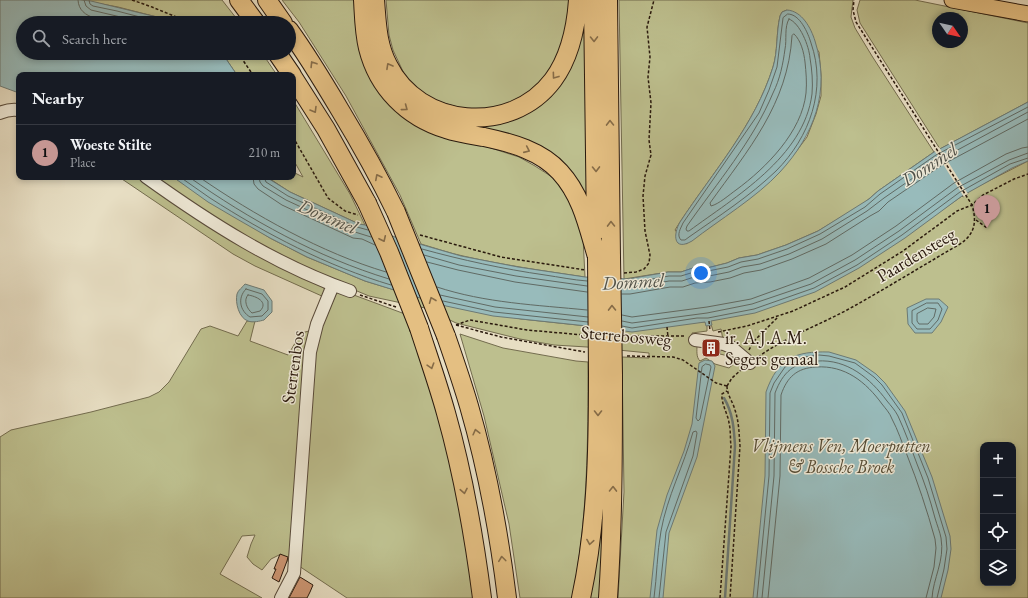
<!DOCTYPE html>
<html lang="en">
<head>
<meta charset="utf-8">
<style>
	body { margin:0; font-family:"EB Garamond",serif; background:#20242c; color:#f1f3f6 }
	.controls { position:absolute; right:12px; bottom:12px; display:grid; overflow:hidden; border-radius:8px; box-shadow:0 2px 6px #0003 }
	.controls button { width:36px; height:36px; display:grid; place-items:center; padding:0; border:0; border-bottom:1px solid #363941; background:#171b24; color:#f1f3f6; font:20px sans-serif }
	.compass { position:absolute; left:932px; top:12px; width:36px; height:36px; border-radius:50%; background:#171b24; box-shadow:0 2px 6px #0003; rotate:124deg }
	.you { position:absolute; left:701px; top:273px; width:14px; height:14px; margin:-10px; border:3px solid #fff; border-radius:50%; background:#1a73e8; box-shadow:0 0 0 6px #1a73e833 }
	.badge { display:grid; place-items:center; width:26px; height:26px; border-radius:50%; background:#c59692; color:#111; font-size:13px; font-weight:700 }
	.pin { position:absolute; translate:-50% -33px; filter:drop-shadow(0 1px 2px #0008) }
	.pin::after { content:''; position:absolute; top:21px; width:14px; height:12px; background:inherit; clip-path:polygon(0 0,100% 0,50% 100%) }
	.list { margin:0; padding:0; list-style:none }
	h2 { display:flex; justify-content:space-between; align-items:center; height:52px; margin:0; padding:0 16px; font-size:17px }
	h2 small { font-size:13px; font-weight:400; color:#9ea1a6 }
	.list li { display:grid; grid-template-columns:26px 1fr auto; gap:12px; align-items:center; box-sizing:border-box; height:56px; padding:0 16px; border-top:1px solid #363941 }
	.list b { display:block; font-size:15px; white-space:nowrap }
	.list p { margin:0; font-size:13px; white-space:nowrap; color:#9ea1a6 }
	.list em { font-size:13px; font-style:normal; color:#9ea1a6 }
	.icon { flex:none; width:22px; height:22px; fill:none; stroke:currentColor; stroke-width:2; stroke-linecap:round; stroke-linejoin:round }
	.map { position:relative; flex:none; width:1028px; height:598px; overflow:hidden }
	.search { position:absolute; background:#171b24; box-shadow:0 2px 6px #0003; left:16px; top:16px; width:280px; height:44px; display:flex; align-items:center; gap:10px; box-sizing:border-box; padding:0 14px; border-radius:22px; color:#9ea1a6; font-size:15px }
	.panel { position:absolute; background:#171b24; box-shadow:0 2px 6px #0003; left:16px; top:72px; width:280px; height:108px; border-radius:8px }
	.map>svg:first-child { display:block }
	.green { fill:#bdbf8e; stroke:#736c4e; fill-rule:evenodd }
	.water { fill:#98bbbb; stroke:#6c7a75 }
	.pier { fill:#e7dec3 }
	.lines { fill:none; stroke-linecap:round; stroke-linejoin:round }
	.shore { stroke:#606a64; stroke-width:1 }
	.stream { stroke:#6c7a75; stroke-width:2.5 }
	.building { fill:#ce9774; stroke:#29190d }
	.minor-casing { stroke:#584a3a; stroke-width:14 }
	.major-casing { stroke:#29190d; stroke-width:17 }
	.highway-casing { stroke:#29190d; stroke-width:20 }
	.path { stroke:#29190d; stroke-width:1.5; stroke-dasharray:3 2; stroke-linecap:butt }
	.minor { stroke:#efead8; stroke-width:12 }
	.major { stroke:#e4bf82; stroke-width:15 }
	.highway { stroke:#e4bf82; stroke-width:18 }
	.highway-bridge-casing { stroke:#29190d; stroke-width:20; stroke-linecap:butt }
	.highway-bridge { stroke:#e4bf82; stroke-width:18 }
	.oneway { stroke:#866c48 }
	.labels { text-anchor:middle; stroke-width:3; stroke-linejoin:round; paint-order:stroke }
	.street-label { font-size:18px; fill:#29190d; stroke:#efead8 }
	.poi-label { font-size:18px; fill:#29190d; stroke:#efead8; text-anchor:start }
	.park-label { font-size:18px; font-style:italic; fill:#554b34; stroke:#efead8 }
	.water-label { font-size:19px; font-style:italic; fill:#50524a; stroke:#efead8 }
</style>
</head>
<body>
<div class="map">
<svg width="1028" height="598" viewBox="0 0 1028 598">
	<rect width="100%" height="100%" fill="#e7dec3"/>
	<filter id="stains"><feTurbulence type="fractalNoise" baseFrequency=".005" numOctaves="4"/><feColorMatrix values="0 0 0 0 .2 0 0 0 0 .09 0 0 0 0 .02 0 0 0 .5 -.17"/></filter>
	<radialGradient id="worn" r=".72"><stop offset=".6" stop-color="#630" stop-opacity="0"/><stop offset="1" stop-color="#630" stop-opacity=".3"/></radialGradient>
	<!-- green -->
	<path class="green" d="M80,0h142l18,23h-65l-18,-6 -39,-10z
		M282,0h77l4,46 109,96 47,15 16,9 17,11 19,21 12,39 2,40c-41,-6 -82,-12 -122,-21 -14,-3 -28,-8 -42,-12l-21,-49 -54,-99 -47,-74z
		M386,0h189l-16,57 -23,31 -22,15 -23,6 -23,1 -28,-8 -15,-7 -18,-15 -14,-30 -4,-15z
		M585,0l2,206 -24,-37 -122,-52 94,-14z
		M619,0h234l-2,17 4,11 17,28 62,96 -56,39 -15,13 -45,27 -32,14 -29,10 -18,3 -12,5 -20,5h-14l-12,4h-13l-44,7zM787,10l32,42 2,23v21l-5,18 -9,23 -12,16 -74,66 -35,25 -11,-14 5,-8c33,-50 75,-97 93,-155 5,-16 3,-34 7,-51l2,-4z
		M860,0h55l113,23v79l-88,47 -80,-126 -3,-13zM938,18h24v24h-24z
		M222,53h40l15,22h-40z
		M293,100l57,94 15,31 -6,-1 -69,-32 -23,-15h26v-5l10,5 -10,-18z
		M1028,161v437h-410l6,-106 -2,-135 27,1v-5l-62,-6 -33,-2 -34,-6 -64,-16 -31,-15 -56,-12 -48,-20 -67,-33 -103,-66h22l97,61 37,19 58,24 56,17 100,21 66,7 118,-4 240,-114 17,-12 1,1 5,-3 -1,-2zM711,324l2,7 8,-2 2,11 -3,14 12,3 6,3 -9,8 -14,-4 -9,-6 -6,3c-4,-4 -3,-10 -3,-16l-4,-6 -1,-6 15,-2v-6zM983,445h30v138h-30z
		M119,177h16l187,108 3,5 -1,7 -69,-31 -22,-12z
		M343,291l62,23 40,115 32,169h-130l-48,-32 16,-224 22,-50z
		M247,321h8l-5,20 38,14 13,-22 12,-3 -22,234 -8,-7 -4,-2 -8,4 -9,11 -9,-6 -6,-7 4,-13 4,-9 -13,1 -22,38 42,24h-262v-161l11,-7 80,-18 58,-15 10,-5 10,-10 32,-53 9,-3 28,10z
		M460,334l43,14 73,13 12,1c0,79 0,158 -16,236h-52l-11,-74 -25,-108z
		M603,490v70l-2,38h-12z"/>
	<!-- water -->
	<path class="water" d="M0,0h80l11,1 66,16 18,6h-152v30h199l15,22h-218v18l-19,-7z
		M787,10c15,1 24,18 28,31 16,50 -1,94 -35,131 -23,25 -61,48 -88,69 -19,11 -19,-7 -12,-19 33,-50 75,-97 93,-155 5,-16 3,-34 7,-51l2,-4z
		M1028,102v59l-16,7 -50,28 -57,42 -46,30 -44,24 -60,21 -44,8 1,4 -6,1 -1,-4 -73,10 -45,-6 -94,-10 -47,-10 -81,-25 -58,-24 -37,-19 -33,-19 -29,-17 -35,-25h93l24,15 69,32 6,1 30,12 66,19 57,11 67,10 43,2 40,-7h13l12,-4h14l20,-5 12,-5 18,-3 29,-10 32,-14 51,-32 9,-8 56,-39z
		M245,284l19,6 8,11v11l-8,8c-4,1 -11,3 -16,1 -9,-3 -13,-18 -11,-27 1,-4 6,-7 8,-10z
		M926,299h13l9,8 -7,15 -9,11h-17l-7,-9 -1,-16z
		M829,352l27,8 20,14 9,9 20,28 27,66 18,59 1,13 -3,21 -7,28h-188l12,-122 1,-84c12,-34 29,-41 63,-40z
		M705,360l7,1 3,5 -18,91 -28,76 -6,65h-13l7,-68 10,-35 17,-44 8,-27 7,-61z"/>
	<!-- pier -->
	<path class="pier" d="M939,147l29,47 -4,3 -30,-47z"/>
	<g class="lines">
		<!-- shore -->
		<path class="shore" d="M78,0c1,21 28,19 43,23
			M84,0l2,6 5,4 55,13
			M89,0l1,4 3,2 24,5 46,12
			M788,14c12,0 20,19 23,29 16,46 -1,94 -35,128 -26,25 -57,45 -87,66l-4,3h-4c-5,-5 0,-12 2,-17l76,-110 10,-23 8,-23 6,-49z
			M789,19c11,4 20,27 21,39 2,12 3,24 2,36 -8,63 -77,103 -123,137h-2l-1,-2 1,-3c30,-43 66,-85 86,-133 7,-14 10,-29 12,-44 2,-9 -1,-22 4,-30z
			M794,34c7,6 10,19 11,28 1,10 2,20 1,31 -4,39 -40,75 -70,97 -7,5 -17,14 -25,16l-1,-3c38,-53 78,-99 82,-167z
			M180,177c10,7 20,14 30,21 56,36 117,68 181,87
			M189,177c61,43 128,80 200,102
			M199,177c55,38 123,76 187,95
			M253,177l1,7 4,5 24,16 71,33 9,1 13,6
			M259,177l1,5 3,4 23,14 69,32 16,5
			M264,177l2,5 22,14 69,31 11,3
			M422,249c40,11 81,20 123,26 14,2 28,5 42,6
			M424,255l35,10 57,11 71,10
			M427,262l31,8 57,12 72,10
			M621,283h8l40,-7h12l13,-4 14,-1 20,-4 13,-5 17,-3 29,-10 33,-15 45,-27 15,-13 56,-39 92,-48
			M437,287c48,16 100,18 150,23
			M622,288h7l40,-7h13l12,-4 15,-1 20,-4 13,-5 18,-3 29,-10 33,-15 45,-28 17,-13 55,-38 89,-48
			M246,289l16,5 6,7v9l-6,6 -12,1c-10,-6 -13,-19 -4,-28z
			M622,294h8l40,-7h13l12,-4 15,-1 20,-4 14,-5 17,-3 31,-11 34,-15 44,-28 9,-5 9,-9 54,-37 86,-46
			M248,295c8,1 21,7 12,16l-8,2c-5,-4 -9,-13 -4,-18z
			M440,295l55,12 93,10
			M443,301l51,11 94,10
			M927,303h11l4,6 -4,11 -8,9h-13l-5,-6v-12z
			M928,308l8,1 -2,8 -6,7h-9l-2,-3v-7z
			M622,315l10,2 75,-10 44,-8 58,-21 43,-23 44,-29 58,-43 52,-29 16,-6 6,-1
			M622,321l10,2 75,-10 45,-9 59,-20 44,-24 44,-29 58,-43 52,-28 19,-7
			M622,326l10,2 65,-10h11l46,-9 60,-21 43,-23 45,-30 58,-43 50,-28 18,-6
			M706,364l4,1 1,2 -11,52 -2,2 -2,-3 6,-51z
			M654,598c3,-22 3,-45 7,-67 6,-34 23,-66 32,-99l3,-1 1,2 -4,23 -27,76 -7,66
			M757,598l12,-122 1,-83 4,-10 11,-16 19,-10 15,-2 10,1 26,7 19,14 8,8 20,28 26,65 18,59 1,12 -3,20 -7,29
			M762,598l12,-122 1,-83c8,-21 19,-31 42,-32 30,-2 53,17 70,40 4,5 8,9 11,15 7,15 13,32 19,48 7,17 13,35 18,54 2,7 5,14 6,20 4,23 -8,40 -9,60
			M768,598l12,-122 1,-81c6,-18 16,-27 35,-28 29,-2 50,15 66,37 3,4 8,9 10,15 6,11 10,24 15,36 11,28 20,55 28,84l1,9 -2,19 -8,31"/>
		<!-- stream -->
		<path class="stream" d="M724,398c9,15 10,31 11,48l-10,152"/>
	</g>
	<!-- building -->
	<path class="building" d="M280,554l8,3 -1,4 -8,21 -7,-4 4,-9h-2z
		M300,577l13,8 -3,7 -3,6h-18z"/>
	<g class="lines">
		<!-- minor casing -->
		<g class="minor-casing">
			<path id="minor" d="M0,113c6,-3 12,-4 19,-3
				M146,177c64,46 130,88 204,114
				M695,340l29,4 7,3 19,16
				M281,598l13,-25 16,-221 7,-28 16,-39"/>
		</g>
		<!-- major casing -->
		<g class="major-casing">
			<path id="major" d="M952,0l76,14"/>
		</g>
		<!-- highway casing -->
		<g class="highway-casing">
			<path id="highway" d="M239,0l17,23
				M267,0l16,23
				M363,0c1,16 1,32 5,48 10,40 39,69 78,81 12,4 26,6 38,8 28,6 57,14 76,35 22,24 28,55 37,85
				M375,0c2,23 2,44 13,65 31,63 123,71 165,15 17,-23 23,-52 25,-80
				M593,0l3,231
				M608,0l3,258
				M289,30c19,26 35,53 51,80 20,33 39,67 56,102
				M277,53l15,22
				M293,77l33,52 41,74
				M419,328c9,28 19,56 27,85 17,60 28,123 36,185
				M446,336c8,23 16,46 23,70 18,62 30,127 38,192
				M581,598c16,-74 17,-149 17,-224
				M608,598c5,-74 5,-149 5,-223"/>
		</g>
		<!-- path -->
		<path class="path" d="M132,0l20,7 39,16
			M238,53l15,22
			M293,137l35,61 17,13 13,4
			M976,220l11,8
			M420,235l81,22 84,13
			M624,273l12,-1 8,-3 5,-6 1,-8 -5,-24 -2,-35 2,-20 6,-21 -2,-15 2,-37 -3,-26 2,-20 -3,-30 7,-27
			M360,295l36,12
			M709,321l1,10
			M456,325l45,12 84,15
			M456,325l14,-5 57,10 57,5
			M667,327l1,10
			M718,332l29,-6 46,-15 52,-24 58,-36 54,-40 15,-6 11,-10 31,-16 14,-5
			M626,336h60
			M749,350l4,-8 25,-25
			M627,356l46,1 10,3 33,23 11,3
			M758,357c28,-20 59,-31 89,-47 38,-21 75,-44 113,-66 15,-10 17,-22 12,-39l-116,-183 -3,-12 1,-10
			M727,386l5,-8 9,-8
			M727,386c0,9 6,16 8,24 4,12 4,23 5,36l-10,152
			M720,598l11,-152c-1,-7 0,-15 -2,-23 -1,-9 -8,-19 -7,-29l5,-3"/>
		<!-- minor -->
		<use href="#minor" class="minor"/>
		<!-- major -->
		<use href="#major" class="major"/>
		<!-- highway -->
		<use href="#highway" class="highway"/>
		<!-- highway-bridge casing -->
		<g class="highway-bridge-casing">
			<path id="highway-bridge" d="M367,203l22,49 30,76
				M396,212l50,124
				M597,257l1,117
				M611,258l2,117"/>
		</g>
		<!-- highway-bridge -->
		<use href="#highway-bridge" class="highway-bridge"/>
	</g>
	<!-- one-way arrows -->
	<defs><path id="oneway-chevron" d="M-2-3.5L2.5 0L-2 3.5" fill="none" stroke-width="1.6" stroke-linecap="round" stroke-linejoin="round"/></defs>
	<g class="oneway">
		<use href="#oneway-chevron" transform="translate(594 39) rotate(89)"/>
		<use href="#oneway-chevron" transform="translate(313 64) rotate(-122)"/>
		<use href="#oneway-chevron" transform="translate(389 66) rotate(-119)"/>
		<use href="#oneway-chevron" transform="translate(555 76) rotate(126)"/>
		<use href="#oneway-chevron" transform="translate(405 108) rotate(37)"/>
		<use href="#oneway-chevron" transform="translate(314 110) rotate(59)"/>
		<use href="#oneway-chevron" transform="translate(610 123) rotate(-91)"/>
		<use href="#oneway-chevron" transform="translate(527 150) rotate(24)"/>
		<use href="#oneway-chevron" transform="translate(596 169) rotate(89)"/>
		<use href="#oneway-chevron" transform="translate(378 177) rotate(-117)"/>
		<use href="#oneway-chevron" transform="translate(611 224) rotate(-91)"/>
		<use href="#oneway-chevron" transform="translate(383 239) rotate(65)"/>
		<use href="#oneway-chevron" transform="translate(432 300) rotate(-112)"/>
		<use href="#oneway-chevron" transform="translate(612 308) rotate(-91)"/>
		<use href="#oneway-chevron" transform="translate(431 366) rotate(73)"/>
		<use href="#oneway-chevron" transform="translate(598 413) rotate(90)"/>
		<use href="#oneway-chevron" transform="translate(476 432) rotate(-104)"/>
		<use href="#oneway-chevron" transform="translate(613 489) rotate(-89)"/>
		<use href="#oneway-chevron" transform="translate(464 491) rotate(79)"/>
		<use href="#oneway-chevron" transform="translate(590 542) rotate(99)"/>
		<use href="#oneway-chevron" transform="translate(502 559) rotate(-97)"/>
	</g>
	<!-- icons -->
	<defs>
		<g id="building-square" transform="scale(1)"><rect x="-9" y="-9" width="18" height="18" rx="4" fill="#8f2418" stroke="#efead8"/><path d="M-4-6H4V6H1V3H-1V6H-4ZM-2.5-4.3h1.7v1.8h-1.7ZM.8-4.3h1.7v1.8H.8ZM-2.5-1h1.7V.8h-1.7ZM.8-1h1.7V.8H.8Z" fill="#fff"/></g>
	</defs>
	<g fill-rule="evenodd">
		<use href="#building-square" x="711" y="348"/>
	</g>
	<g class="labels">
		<!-- street labels -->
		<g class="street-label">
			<text transform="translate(916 255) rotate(-31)" y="6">Paardensteeg</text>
			<text transform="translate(626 336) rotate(5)" y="6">Sterrebosweg</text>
			<text transform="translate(293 367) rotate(-82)" y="6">Sterrenbos</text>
		</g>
		<!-- poi labels -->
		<g class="poi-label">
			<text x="725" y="344">ir. A.J.A.M.<tspan x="725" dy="21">Segers gemaal</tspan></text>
		</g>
		<!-- park labels -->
		<g class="park-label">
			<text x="841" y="452">Vlijmens Ven, Moerputten<tspan x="841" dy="21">&amp; Bossche Broek</tspan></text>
		</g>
		<!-- water labels -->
		<g class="water-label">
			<text transform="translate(929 164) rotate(-33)" y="7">Dommel</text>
			<text transform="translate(328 216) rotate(23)" y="7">Dommel</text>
			<text transform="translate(633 281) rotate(-3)" y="7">Dommel</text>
		</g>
	</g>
	<rect width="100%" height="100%" filter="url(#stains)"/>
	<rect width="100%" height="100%" fill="url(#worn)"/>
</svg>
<div class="controls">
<button>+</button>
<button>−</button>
<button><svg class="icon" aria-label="locate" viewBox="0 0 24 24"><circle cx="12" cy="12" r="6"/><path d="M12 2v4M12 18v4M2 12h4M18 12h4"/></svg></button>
<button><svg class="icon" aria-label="layers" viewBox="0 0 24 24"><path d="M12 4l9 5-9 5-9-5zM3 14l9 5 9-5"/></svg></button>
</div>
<svg class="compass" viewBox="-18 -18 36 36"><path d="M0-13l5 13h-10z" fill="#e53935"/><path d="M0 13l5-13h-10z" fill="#9ea1a6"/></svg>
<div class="you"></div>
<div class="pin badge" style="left:987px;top:228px">1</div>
<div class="search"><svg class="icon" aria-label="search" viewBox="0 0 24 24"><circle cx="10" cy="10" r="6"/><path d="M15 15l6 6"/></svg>Search here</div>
<section class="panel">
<h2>Nearby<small></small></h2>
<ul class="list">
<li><span class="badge">1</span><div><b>Woeste Stilte</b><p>Place</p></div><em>210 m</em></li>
</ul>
</section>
</div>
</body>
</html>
